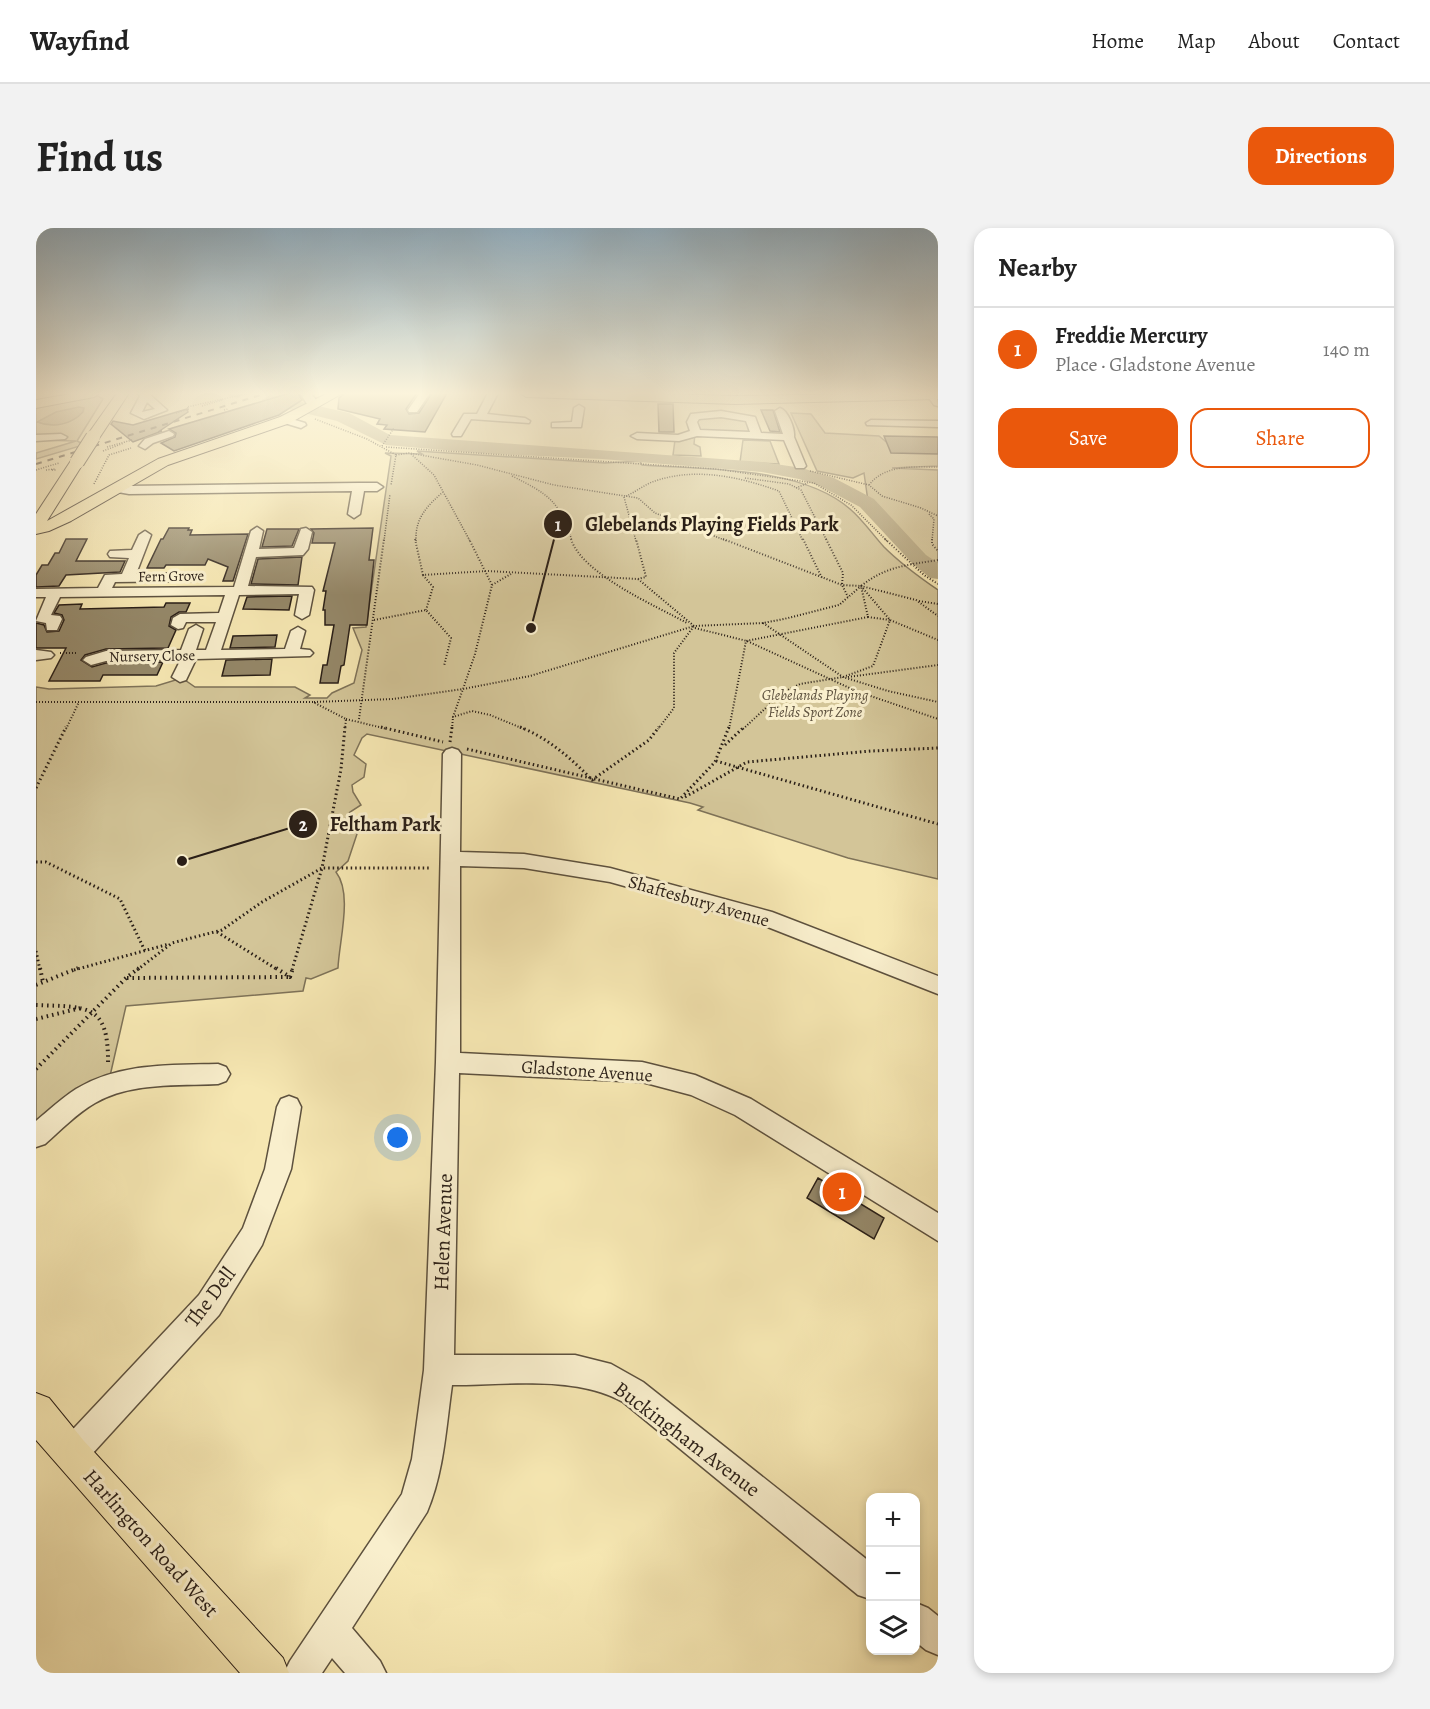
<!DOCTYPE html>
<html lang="en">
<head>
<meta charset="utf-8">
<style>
	body { margin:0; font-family:Alegreya,serif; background:#f2f2f2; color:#222 }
	.controls { position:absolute; right:18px; bottom:18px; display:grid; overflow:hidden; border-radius:12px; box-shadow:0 3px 9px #0003 }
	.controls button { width:54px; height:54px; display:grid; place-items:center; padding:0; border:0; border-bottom:2px solid #e0e0e0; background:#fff; color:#222; font:30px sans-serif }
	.you { position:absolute; left:362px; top:910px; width:21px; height:21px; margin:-15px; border:4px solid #fff; border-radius:50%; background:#1a73e8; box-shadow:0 0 0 9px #1a73e833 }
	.badge { display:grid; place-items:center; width:39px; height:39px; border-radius:50%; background:#ea580c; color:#fff; font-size:20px; font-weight:700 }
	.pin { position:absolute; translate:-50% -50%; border:3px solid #fff; box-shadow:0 2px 6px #0006 }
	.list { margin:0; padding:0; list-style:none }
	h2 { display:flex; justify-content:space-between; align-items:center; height:78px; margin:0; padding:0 24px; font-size:26px }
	h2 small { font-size:20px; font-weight:400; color:#767676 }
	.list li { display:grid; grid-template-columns:39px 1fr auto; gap:18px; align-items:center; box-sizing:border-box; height:84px; padding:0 24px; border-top:2px solid #e0e0e0 }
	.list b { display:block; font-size:22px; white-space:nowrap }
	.list p { margin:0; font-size:20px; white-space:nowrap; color:#767676 }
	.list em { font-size:20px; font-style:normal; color:#767676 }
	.actions { display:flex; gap:12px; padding:18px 24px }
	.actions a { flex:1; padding:14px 0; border:2px solid #ea580c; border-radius:18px; text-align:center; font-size:21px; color:#ea580c }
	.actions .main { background:#ea580c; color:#fff }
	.icon { flex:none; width:33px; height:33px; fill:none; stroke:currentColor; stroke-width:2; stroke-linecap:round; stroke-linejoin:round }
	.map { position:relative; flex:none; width:902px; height:1445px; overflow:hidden; border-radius:18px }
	header { display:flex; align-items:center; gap:36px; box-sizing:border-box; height:84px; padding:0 30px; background:#fff; border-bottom:2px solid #e0e0e0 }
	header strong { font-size:28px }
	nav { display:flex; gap:33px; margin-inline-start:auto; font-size:21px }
	.intro { display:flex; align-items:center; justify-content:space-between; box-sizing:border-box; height:144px; padding:0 36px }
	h1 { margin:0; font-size:42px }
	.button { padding:15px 27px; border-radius:18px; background:#ea580c; color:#fff; font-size:21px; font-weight:700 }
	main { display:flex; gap:36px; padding:0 36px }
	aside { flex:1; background:#fff; border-radius:18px; box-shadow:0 3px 9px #0003 }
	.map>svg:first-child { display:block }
	.green { fill:#d3c598; stroke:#7e7258; stroke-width:1.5 }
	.water { fill:#b1a37d; stroke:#7b6e54; stroke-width:1.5 }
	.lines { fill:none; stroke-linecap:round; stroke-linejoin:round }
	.river { fill:#b1a37d; fill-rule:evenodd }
	.building { fill:#948768; stroke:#2a1f17; stroke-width:1.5 }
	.minor-casing { stroke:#5d513e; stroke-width:3 }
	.major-casing { stroke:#2a1f17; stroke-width:2 }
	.path-far3 { stroke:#2a1f17; stroke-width:1.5; stroke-dasharray:1 1.5; stroke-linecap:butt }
	.path-far2 { stroke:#2a1f17; stroke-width:2; stroke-dasharray:1 2; stroke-linecap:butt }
	.path-far1 { stroke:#2a1f17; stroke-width:3; stroke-dasharray:1.5 3; stroke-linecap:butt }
	.path { stroke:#2a1f17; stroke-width:4; stroke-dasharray:1.5 4; stroke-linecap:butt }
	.minor { fill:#f9efcd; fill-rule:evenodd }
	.major { fill:#f6e7b2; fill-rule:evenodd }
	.rail { stroke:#2a1f17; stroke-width:2; stroke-dasharray:6 6; stroke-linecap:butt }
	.major-bridge-casing { stroke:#2a1f17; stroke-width:16; stroke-linecap:butt }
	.path-bridge { stroke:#2a1f17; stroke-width:1.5; stroke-dasharray:1 1.5; stroke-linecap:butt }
	.major-bridge { stroke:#f6e7b2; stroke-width:14 }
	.labels { text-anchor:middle; stroke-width:6; stroke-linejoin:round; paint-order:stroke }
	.far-street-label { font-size:15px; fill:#2a1f17; stroke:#f9efcd }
	.far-park-label { font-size:15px; font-style:italic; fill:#5d513e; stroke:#f9efcd }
	.street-label { font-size:18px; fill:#2a1f17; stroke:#f9efcd }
	.near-street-label { font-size:21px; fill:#2a1f17; stroke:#f9efcd }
	.leader { fill:none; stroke:#2a1f17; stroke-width:2 }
	.callout-dot { fill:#2a1f17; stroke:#f9efcd; stroke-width:2 }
	.mark-label { font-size:18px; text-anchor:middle; font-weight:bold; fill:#fff }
	.callout-label { font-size:20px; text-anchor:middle; font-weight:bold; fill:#2a1f17; stroke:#f9efcd; stroke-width:6; stroke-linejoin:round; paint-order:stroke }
</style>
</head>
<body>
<header>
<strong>Wayfind</strong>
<nav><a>Home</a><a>Map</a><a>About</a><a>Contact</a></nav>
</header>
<div class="intro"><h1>Find us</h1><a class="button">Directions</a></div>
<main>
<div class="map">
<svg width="902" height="1445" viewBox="0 0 902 1445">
	<rect width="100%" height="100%" fill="#f6e7b2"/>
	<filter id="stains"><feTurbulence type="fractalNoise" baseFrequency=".00333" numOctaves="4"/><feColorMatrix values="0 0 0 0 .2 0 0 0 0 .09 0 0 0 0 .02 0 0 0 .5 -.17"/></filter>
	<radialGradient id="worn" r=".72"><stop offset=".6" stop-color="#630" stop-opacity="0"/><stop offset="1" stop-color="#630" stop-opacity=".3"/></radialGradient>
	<!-- green -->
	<path class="green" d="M62,168l5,3 -26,42 4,2 -1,3 -44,13v-6l40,-12 -40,-1v-33z
		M755,185l20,1 14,19 54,3 17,14 42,2v14l-46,2 46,2v95l-12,-8 -58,-56 -4,-28 -11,5 -36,-7z
		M667,187l43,5 4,12 -54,-2v-14z
		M659,205l-1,11 6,3 1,9 -28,-1 2,-15z
		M707,212l27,1 9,23 -39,-2z
		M381,223l188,12 35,-2 2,4c64,5 159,1 208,44 13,11 23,26 34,38 16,16 35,30 54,43v289l-90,-21 -150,-48 5,-3 -13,-4 -323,-69 -5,4 -8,17 12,9 -2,13 -12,8 1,7 8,13 -11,7 -5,8 12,14 -9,27 -12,11c17,22 3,69 2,96l-27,11 -5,-1 -3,13 -177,15 -16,70 -74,51v-440l13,2 107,-3 26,-8 13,9h100l15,8 -5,3h22l5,-5 22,-10 8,-33 -9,-22 13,-1 25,-171 -6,-3 37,1z"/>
	<!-- water -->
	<path class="water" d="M43,179l5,1 -1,4c-12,13 -30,16 -46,10l19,-10z"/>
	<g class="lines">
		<!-- river -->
		<path class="river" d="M191,165h19l-8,5 -9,-2z
			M234,167l79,18 41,22 372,27 40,6 32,10 40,21 52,56 12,8v16l-8,-1 -18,-15 -52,-56 -40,-21 -21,-7 -37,-7 -160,-13 -123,-6 -93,-8 -49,-24 -73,-18 -2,-3z"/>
	</g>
	<!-- building -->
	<path class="building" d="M254,165h8l4,7 -23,15 -105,36 -13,-8 14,-6 1,-4 -7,-4z
		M309,165h72l-11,16 3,5 10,-1 13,-20h15l-22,39 -41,-3 3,-4 -10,-1 3,-5 -42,-10 1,-11z
		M622,176h15l1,28h-15z
		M151,181l1,3 -30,20 4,-1 -29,11 -22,-18 2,-3 20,4z
		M725,182h12l7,22 -10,-1z
		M848,208l54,1v17l-47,-1z
		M133,300h20l-1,2h4l-2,5 58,-1 -15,47h-10l5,-14 -20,-8 -3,6h-39l-2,3h-17l14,-29h2z
		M337,300l-4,32h5l-7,65h-17l-6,40 -3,1 -3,17h-18l3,-18h4l7,-40h-9v-15h-2l3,-19h-3l12,-48h-23l2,-10 -3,-4z
		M231,301h32l-7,17 -30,1z
		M30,311h21l-11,22h49l-5,11 -54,3 -7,11 -23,1v-12l6,-10h6l7,-12h4z
		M266,329l-4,28 -47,-1 7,-25z
		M256,368l-3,14 -46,-1 4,-12z
		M130,375h24l-4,9h-7l-8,5 -2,9 7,4 -8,18 -62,1 -21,6 -4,5 11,7 14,-4 57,-1 -6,13h-54l-3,6h-51l17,-33h-30v-25l8,2 3,7 12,-1 5,-11 -2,-5 -8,-2 5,-8 23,-1 -2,5 84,-2z
		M241,407l-2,12 -45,1 3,-12z
		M236,431l-2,16 -48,1 4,-16z
		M782,950l66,40 -10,21 -67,-41z"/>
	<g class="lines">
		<!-- minor casing -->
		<g class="minor-casing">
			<path id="minor" d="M101,165h11l19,17 -23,9 -13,-6 9,-17zM111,174l8,7 -13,3z
				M264,165h10l10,11 -5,3 -8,-3z
				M384,165h10l-13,19h-8l-1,-2z
				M452,165h10l-11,21 38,4 5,3 -1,2 -58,-4 -10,17h-8l-1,-2 12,-20h13z
				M893,165h7l2,13 -4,-1 -7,-10z
				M543,177l5,3 -3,19h-29v-4l20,-1 2,-14z
				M744,180c8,3 15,20 14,29l12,29 -2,2h-8l-12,-28 -87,-4 -18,5 -42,-2 -6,-3 6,-3 41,2 12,-4 -3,-9 4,-8 30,-3 34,6 6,16 22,1 -8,-23zM685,189l25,4 4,11 -50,-2 -3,-8 2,-3z
				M249,189l20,6 1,2 -5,3 -20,-6 -1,-2z
				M835,192l67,1v6l-71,-2 -1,-2z
				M133,203l5,3 -1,2 -20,7 -8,6 -6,-3 6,-7z
				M25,206l6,3 -2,2 -29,2v-6z
				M323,255h18l6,4 -6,4h-13l-4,23 -6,4 -6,-4 4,-23 -223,3 -17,-3 -2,-3 6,-4 13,2z
				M221,299l6,4 -4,18 35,-1 7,-19 5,-1 6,4 -4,17 -5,6 -47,2 -8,29 64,1 2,3 -5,25 -7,4 -7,-4 4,-21 -60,1 -18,55 64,-1 6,-18 7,-4 7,4 -5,18 10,1 3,3 -3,3 -114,3 -10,21 -6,2 -8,-5 9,-18 -75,2 -15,4 -8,-5 3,-3 20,-6 75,-1 8,-21 7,-4 7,4 -7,21h10l10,-28h-30l-3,6 -5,1 -7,-4 2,-7 7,-4 39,-1 6,-18 -165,2 -9,18 9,1 2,3 -5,11h-10l-1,-7 -10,-2 10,-24h-10v-8l62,-1 7,-13 17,-1 7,-16 -19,-1 -2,-3 2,-3 22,-1 7,-15 6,-4 6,4 -15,39 59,-1 7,4 -7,4 -80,1 -3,6 122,-1 17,-56z
				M0,422l15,2 3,3 -3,3 -15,2z
				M416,520l6,2 3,4 -1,98 64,2 86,14 162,44 166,64v18l-178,-70 -150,-42 -86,-14 -64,-2v187l182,9 53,13 56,24 187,114v28l-203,-126 -44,-20 -49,-13 -183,-9 -5,282h121l36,9 32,18 227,180v37l-12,-4 -235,-193c-47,-27 -118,-17 -171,-17 -6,42 -8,87 -25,127l-75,116 28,33 6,12h-41l-13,-15 -10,15h-38l6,-12 112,-167 10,-35 12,-89 12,-308 7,-308 3,-4z
				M182,836l8,3 4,7 -4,7 -8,3c-40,2 -87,-2 -123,19 -19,11 -34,27 -50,41l-9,3v-26c13,-11 26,-23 40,-32 43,-26 94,-24 142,-25z
				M253,868l8,3 4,8 -10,62 -29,76 -43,70 -137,150 -11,4 -11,-4 -4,-11 4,-11 139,-148 44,-67 22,-59 12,-62 4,-8z
				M880,1375l12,5 10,8v39l-12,-5 -10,-8z"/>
		</g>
		<!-- major casing -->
		<g class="major-casing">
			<path id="major" d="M40,165h24l-6,4 -58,11v-8z
				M81,165h12l-31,47h-10l-2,-3z
				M292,165h15l-53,30 -122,42 -97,56 -22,10 -13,3v-20l36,-55h10l2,3 -37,59 111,-62 122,-42z
				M484,165h110l106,3 202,-3v6l-202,5 -210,-7z
				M0,1165l13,5 35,43 199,217 6,15h-49l-204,-233z"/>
		</g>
		<!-- path-far3 -->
		<path class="path-far3" d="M166,178l20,-6
			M188,182l4,-1
			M140,185l13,-4 -2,-2 63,-14
			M279,191l52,20 29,16 -5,30
			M346,218l12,-18
			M71,219l25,-7
			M350,219l330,22 98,14 37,22 36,36
			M67,223l21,-8
			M375,226l23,21 36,66
			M360,227l13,-2 68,12 77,20 84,13 17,15 72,28
			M0,242l23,-7
			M10,242l9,-1
			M774,243l59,14 13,11 39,12 17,8
			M476,248c36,18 48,25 60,65
			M709,250l44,6 12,6 26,51
			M58,256l15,-29 22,-7
			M833,257c16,-21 45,-18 69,-18
			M760,260l12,-5
			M590,268c10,-4 19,-12 29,-15 41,-14 85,-4 124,10l24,50
			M588,269l12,44
			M893,286l5,5 -2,22
			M348,313l6,-47
			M380,313c-1,-23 11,-35 27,-49"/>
		<!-- path-far2 -->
		<path class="path-far2" d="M379,311l8,36 64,-4 151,8 8,-2 -10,-38
			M535,311c11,35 85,67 116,84
			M687,311l119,46 19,1c25,-20 47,-21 77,-26
			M767,311l19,39
			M790,311l17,34 -1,12 6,12
			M849,311l39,36 14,9
			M896,311v5l6,7
			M387,347l10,12 -7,23
			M602,351l56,47 69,-3 21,-4 55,-14 22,-19 55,14 22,16
			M456,357l19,-11
			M825,358l29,34 -22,-3z
			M883,373l19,3
			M338,392l52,-10 25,28 -7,28
			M727,395l80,54 45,14 50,11
			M659,400l52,13 109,50 82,28
			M24,425h17
			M812,449l90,-12
			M0,474h277l33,17 -1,10
			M278,474l79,-3 70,-10 12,-35 17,-69 -23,-46
			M310,491l41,10
			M323,491l25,-180
			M30,501l13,-27
			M416,501l1,-12
			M488,501l-34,-14 -18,-4 -19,6 10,-28 67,-13 164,-50 -20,27v55l-16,21
			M693,501l17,-88 122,-24
			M707,501l39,-36 18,-9 43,-7 30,-11 17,-46 48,20"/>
		<!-- path-far1 -->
		<path class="path-far1" d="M345,499l62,15
			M484,499c28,11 52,32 72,53l57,-40 10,-13
			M414,514l2,-15
			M689,517l19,-18
			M431,521l213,50 35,-37 14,-35
			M680,533l222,63
			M0,560l30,-61
			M649,569l62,-35 124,-11 67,-3
			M0,634h10l74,37 25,52
			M181,704l61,38
			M0,723l4,19
			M38,742l95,-26
			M101,742l35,-27 50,-13 40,-28 60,-34 19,-99 4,-42
			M256,742l30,-102h109"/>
		<!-- path -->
		<path class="path" d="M4,740l3,14
			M240,740l14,9 3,-9
			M91,750l161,-1
			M0,757l42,-17
			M0,777c54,2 73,-1 72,61
			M0,791l45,-11
			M0,841l90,-91 13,-10"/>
		<!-- minor -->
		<use href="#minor" class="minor"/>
		<!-- major -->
		<use href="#major" class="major"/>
		<!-- rail -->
		<path class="rail" d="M0,236l231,-71"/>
		<!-- major-bridge casing -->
		<g class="major-bridge-casing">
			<path id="major-bridge" d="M41,234l16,-25"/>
		</g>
		<!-- path-bridge -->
		<path class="path-bridge" d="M16,242h4"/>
		<!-- major-bridge -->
		<use href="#major-bridge" class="major-bridge"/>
	</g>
	<!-- sky -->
	<linearGradient id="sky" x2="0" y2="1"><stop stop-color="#92adbd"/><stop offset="0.45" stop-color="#fbf4dc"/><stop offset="1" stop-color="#fbf4dc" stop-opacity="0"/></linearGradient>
	<rect width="902" height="367" fill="url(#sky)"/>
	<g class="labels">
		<!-- far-street labels -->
		<g class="far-street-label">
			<text transform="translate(135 348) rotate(-1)" y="5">Fern Grove</text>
			<text transform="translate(116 428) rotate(-1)" y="5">Nursery Close</text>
		</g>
		<!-- far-park labels -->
		<g class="far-park-label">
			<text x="779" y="472">Glebelands Playing<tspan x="779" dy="17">Fields Sport Zone</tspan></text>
		</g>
		<!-- street labels -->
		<g class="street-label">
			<text transform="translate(663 673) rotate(16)" y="6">Shaftesbury Avenue</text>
			<text transform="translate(551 843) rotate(4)" y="6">Gladstone Avenue</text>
		</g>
		<!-- near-street labels -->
		<g class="near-street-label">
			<text transform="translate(407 1004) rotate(-88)" y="7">Helen Avenue</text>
			<text transform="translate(174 1069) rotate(-53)" y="7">The Dell</text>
			<text transform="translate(651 1211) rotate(37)" y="7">Buckingham Avenue</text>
			<text transform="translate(115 1315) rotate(48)" y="7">Harlington Road West</text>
		</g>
	</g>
	<!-- callouts -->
	<path class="leader" d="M495 400L522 296M146 633L267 596"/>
	<g class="callout-dot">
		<circle cx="495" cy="400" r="6"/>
		<circle cx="146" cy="633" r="6"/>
		<circle cx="522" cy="296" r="15"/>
		<circle cx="267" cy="596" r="15"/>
	</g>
	<g class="mark-label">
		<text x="522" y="303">1</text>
		<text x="267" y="603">2</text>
	</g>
	<g class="callout-label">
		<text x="676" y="303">Glebelands Playing Fields Park</text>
		<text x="349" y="603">Feltham Park</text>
	</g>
	<rect width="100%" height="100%" filter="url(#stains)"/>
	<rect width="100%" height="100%" fill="url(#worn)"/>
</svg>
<div class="controls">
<button>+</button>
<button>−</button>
<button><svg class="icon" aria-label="layers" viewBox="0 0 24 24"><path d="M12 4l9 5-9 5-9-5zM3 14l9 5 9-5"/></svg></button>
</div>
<div class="you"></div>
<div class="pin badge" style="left:806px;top:964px">1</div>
</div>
<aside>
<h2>Nearby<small></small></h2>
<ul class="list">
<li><span class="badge">1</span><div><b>Freddie Mercury</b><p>Place · Gladstone Avenue</p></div><em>140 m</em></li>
</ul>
<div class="actions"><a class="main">Save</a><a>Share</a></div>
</aside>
</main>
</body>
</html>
